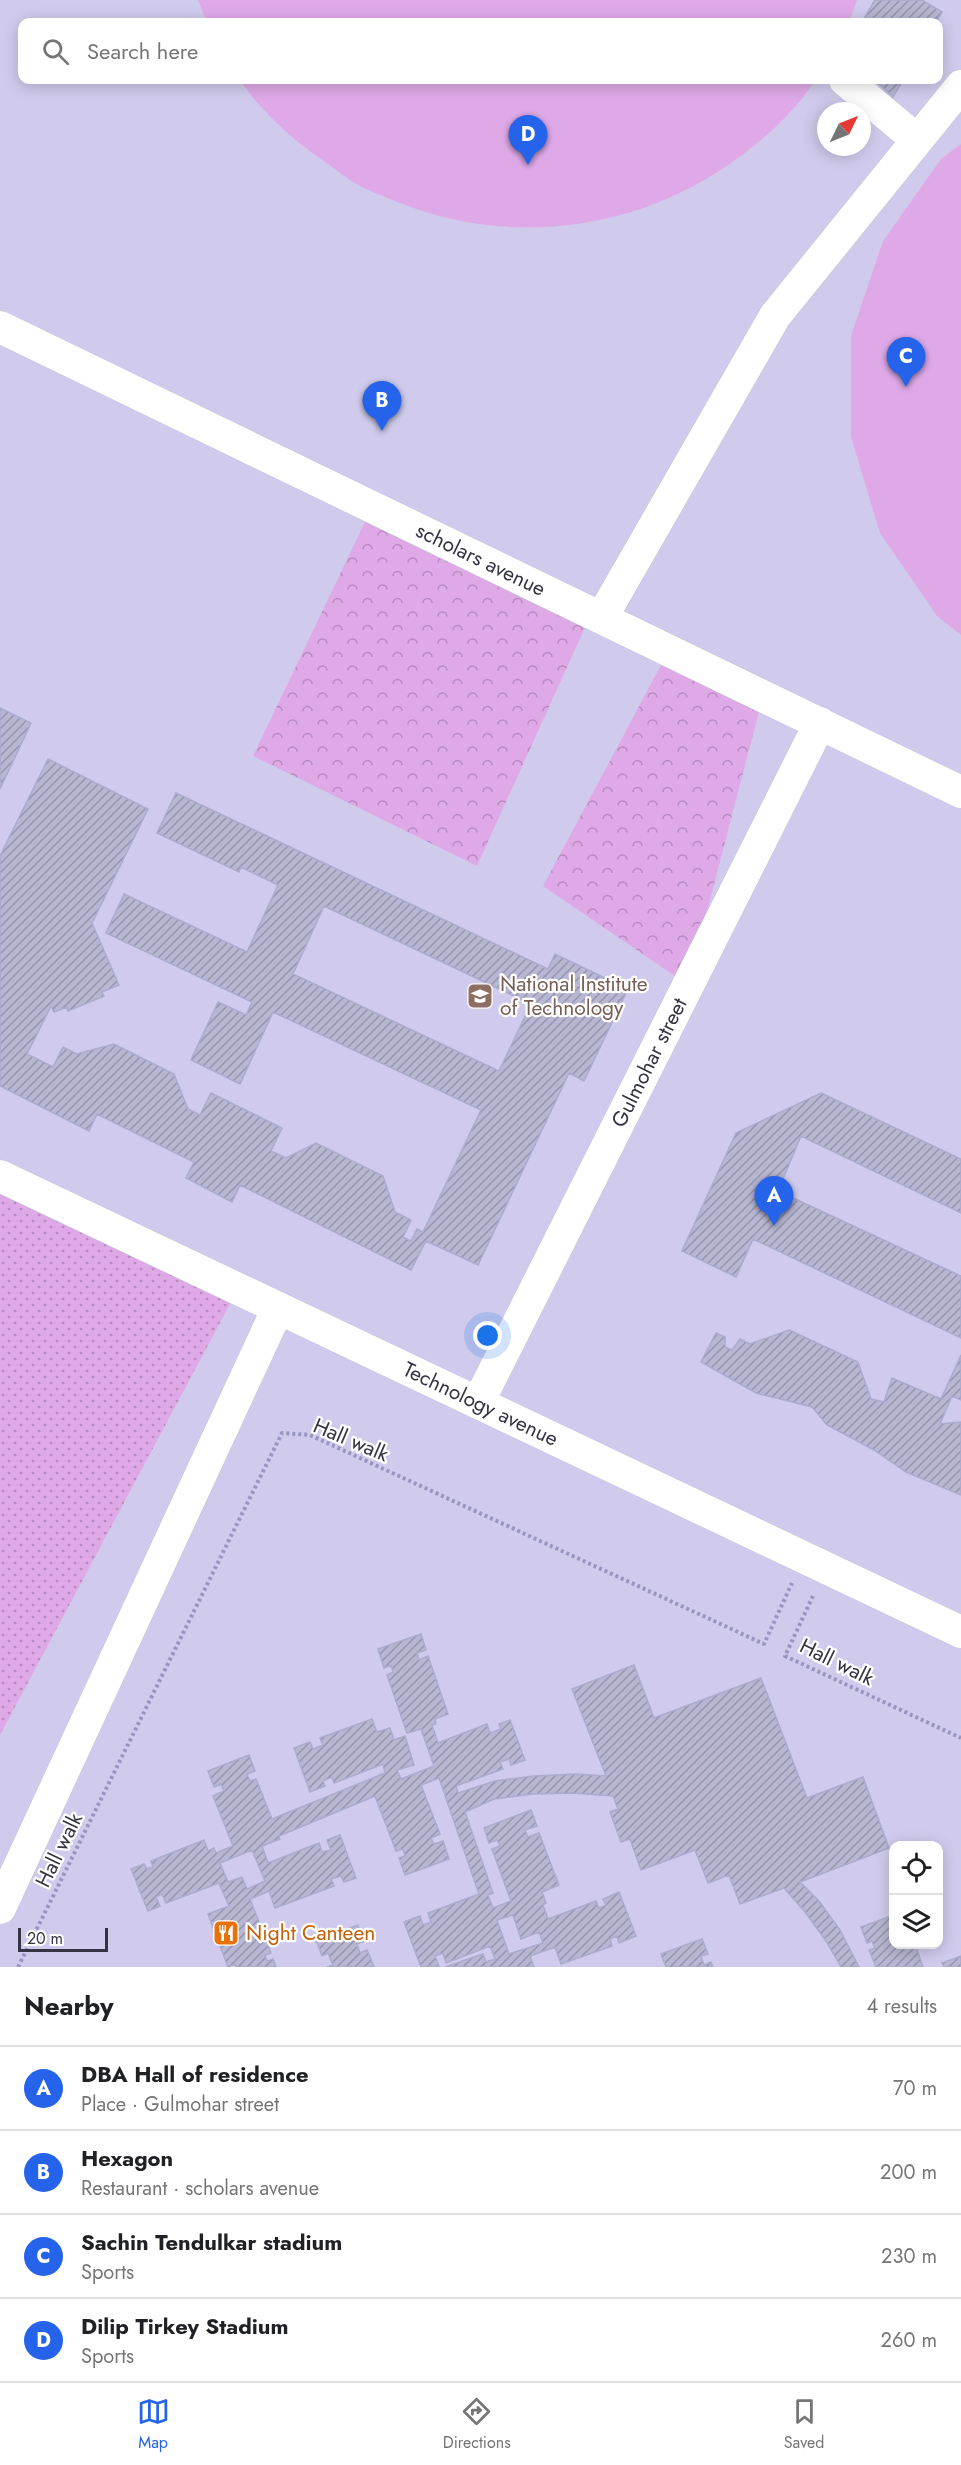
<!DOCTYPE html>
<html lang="en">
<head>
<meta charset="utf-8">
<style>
	body { margin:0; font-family:Jost,sans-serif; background:#f2f2f2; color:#202124 }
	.controls { position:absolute; right:18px; bottom:18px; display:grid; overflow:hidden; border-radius:12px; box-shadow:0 3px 15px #0003 }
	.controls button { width:54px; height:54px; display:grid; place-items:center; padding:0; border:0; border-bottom:2px solid #e0e0e0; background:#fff; color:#202124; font:30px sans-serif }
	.compass { position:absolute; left:817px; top:102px; width:54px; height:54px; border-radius:50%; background:#fff; box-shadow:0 3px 15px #0003; rotate:47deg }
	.scale { position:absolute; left:18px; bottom:15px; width:90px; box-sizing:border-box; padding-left:6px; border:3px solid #333343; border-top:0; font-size:16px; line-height:21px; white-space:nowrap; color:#333343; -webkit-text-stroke:4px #fff; paint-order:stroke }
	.you { position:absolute; left:488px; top:1336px; width:21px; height:21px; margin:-15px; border:4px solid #fff; border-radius:50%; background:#1a73e8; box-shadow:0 0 0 9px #1a73e833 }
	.badge { display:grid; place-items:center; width:39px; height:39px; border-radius:50%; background:#2563eb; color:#fff; font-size:20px; font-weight:700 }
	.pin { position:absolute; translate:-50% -50px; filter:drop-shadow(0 2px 3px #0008) }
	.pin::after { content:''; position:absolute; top:32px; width:21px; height:18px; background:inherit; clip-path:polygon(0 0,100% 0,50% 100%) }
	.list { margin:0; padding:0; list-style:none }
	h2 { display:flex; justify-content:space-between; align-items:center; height:78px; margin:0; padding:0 24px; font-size:26px }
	h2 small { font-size:20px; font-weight:400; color:#757577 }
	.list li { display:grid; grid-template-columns:39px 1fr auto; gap:18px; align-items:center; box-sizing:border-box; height:84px; padding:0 24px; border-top:2px solid #e0e0e0 }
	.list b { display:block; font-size:22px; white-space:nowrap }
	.list p { margin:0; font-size:20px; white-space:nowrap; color:#757577 }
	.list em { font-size:20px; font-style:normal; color:#757577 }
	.icon { flex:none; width:33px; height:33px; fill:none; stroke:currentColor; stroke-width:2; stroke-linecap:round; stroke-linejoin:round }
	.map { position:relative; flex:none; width:961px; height:1967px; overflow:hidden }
	.search { position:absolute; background:#fff; box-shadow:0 3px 15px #0003; left:18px; right:18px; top:18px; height:66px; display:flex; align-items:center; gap:15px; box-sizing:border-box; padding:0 21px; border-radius:12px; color:#757577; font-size:22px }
	.sheet { height:414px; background:#fff }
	nav { display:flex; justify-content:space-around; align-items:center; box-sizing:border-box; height:84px; border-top:2px solid #e0e0e0; background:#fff; font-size:16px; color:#757577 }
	nav a { display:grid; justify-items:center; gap:3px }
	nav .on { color:#2563eb }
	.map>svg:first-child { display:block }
	.education { fill:#d0cbec; fill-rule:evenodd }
	.grass { fill:url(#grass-dots) }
	.park { fill:url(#park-crowns) }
	.pitch { fill:#dfa9e8 }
	.building { fill:url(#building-hatch); stroke:#ababcf; stroke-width:1.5; fill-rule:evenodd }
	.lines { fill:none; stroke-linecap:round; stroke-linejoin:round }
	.minor-casing { stroke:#c4c2db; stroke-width:33 }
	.path { stroke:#9896c0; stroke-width:4; stroke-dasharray:3 3; stroke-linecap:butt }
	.minor { stroke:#fff; stroke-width:32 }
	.labels { text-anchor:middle; stroke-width:4.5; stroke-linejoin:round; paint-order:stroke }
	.street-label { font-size:21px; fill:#333343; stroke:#fff }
	.education-label { font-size:21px; fill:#785e54; stroke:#fff; text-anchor:start }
	.food-label { font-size:21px; fill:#c56008; stroke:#fff; text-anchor:start }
</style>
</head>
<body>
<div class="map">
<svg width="961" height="1967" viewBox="0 0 961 1967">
	<defs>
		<pattern id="grass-dots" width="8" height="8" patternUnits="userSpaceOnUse" patternTransform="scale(1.5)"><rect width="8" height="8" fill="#dfa9e8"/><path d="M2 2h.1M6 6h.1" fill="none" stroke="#b58abe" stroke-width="1.8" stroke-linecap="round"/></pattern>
		<pattern id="park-crowns" width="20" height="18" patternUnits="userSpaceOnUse" patternTransform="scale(1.5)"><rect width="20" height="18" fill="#dfa9e8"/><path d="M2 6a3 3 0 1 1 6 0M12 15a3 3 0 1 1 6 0" fill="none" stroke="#b58abe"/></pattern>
		<pattern id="building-hatch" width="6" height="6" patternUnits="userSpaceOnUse" patternTransform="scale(1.5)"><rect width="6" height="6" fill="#b8b7d3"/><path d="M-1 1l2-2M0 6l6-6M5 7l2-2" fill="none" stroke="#9695ad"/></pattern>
	</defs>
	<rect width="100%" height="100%" fill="#e4e2f2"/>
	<!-- education -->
	<path class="education" d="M0,0h961v1967h-961zM22,22h916v58h-916zM826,111h36v36h-36zM894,1846h44v98h-44z"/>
	<!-- grass -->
	<path class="grass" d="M0,1176l238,113 -238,446z"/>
	<!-- park -->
	<path class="park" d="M373,505l219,107 -115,254 -224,-110z
		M669,650l94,46 -75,289 -145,-99z"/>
	<!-- pitch -->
	<path class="pitch" d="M198,0h659l-8,22h-642z
		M240,80h575c-21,34 -54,62 -87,85 -97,67 -223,82 -333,36 -12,-5 -26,-10 -37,-16 -11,-6 -20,-14 -30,-21 -33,-22 -66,-51 -88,-84z
		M961,144v491l-24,-19 -57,-83 -29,-96v-101l32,-95 58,-82z"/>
	<!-- building -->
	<path class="building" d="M875,0h47l20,12 -6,10h-74z
		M875,80h28l-10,17z
		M0,708l31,15 -31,66z
		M48,759l100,50 -56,114 27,62 -17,7 2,4 -36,15 -1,-4 -13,5 -3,-6 -24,48 26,13 10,-20 14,7 37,-10 60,30 14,35 12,6 11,-22 71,35 -11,23 15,7 30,-15 67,33 12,36 16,8 -8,17 8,4 6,-12 6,3 58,-122 -208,-98 -33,72 -49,-24 27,-58 28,13 6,-13 -146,-69 18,-39 123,58 31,-67 -37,-18 -2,5 -82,-39 19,-40 372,176 7,-15 73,35 -44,92 -15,-8 -91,192 -52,-24 -15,29 -171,-85 -8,17 -46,-24 8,-16 -97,-48 -8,17 -89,-45v-230zM324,906l207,98 -32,67 -206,-97z
		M821,1093l140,66v54l-160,-77 -23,55 183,85v62l-208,-99 -17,38 -54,-26 54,-118z
		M789,1330l69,32 13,37 13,3 8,-24 49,21 20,-44v45l-9,-4 -12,28 21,-2v73l-55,-23 -32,-22 -47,-25 -15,-18 -56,-14 -55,-31 15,-29 9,4v10l7,3 8,-11 10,5z
		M421,1634l5,16 -9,3 2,7 9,-4 20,58 -13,5 1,5 -4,1 6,18 49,-19 3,9 11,-4 -2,-5 11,-4 15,40 -14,5 -2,-6 -9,3 3,7 -47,17 2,7 37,-12 39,-5 42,-2 30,2 -34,-87 62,-24 20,53 107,-40 46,120 56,-21 26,71 -89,34 19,19 21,29 19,37h-18l-15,-26 -21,-29 -21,-24 -44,16 -11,-29 -21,8 -13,-33 -54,20 -11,-31 -9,3 -11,-30 8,-3 -5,-13 -40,-3 -40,1 -39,5 -29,13 28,81 -5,2 5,13 18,-7 -19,-52 8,-3 -3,-6 -8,3 -5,-15 47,-18 6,16 -12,4 3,7 11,-4 20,52 -17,7 4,11 -3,2 5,14 48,-18 3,7 7,-3 -3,-6 16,-7 17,44 -17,7 -2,-7 -7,3 2,7 -51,18 -6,-17 -25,9 4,11h-89l38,-13 3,8 9,-3 -5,-13 -44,17 -3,-10 -8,3 4,10 -18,1 -17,-45 16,-6 3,9 8,-3 -3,-9 51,-19 -40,-116 -18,7 19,49 -9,4 3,6 9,-3 6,18 -44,16 -6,-17 6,-2 -2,-7 -7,2 -21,-55 -96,40 1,3 -18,7 6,17 51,-20 3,9 9,-2 -4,-10 13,-5 16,43 -12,4 -3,-6 -10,3 3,7 -59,22 -6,-17 -19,8 21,54 -6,2 2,6 6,-2 3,8h-40l-1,-3 -7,3 -20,-53 21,-8 -10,-23 -53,20 -4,-9 -6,3 4,9 -12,5 -17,-42 13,-5 3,5 6,-2 -2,-6 53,-21 4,11 6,-3 2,5 17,-7 -20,-50 11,-5 -3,-7 -7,3 -6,-16 41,-16 6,16 -8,3 3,7 6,-2 16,40 113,-46 -2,-9 -49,19 -2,-6 -9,4 2,5 -15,6 -16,-44 16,-6 3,7 10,-4 -3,-7 52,-19 5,13 13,-4 4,12 11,-4 9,29 -17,5 4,9 33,-13 -13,-37 -14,4 -20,-58 6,-3 -2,-7 -7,3 -6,-19zM252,1850l13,31 -18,8 -5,-12 -14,5 -8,-19zM513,1915l8,24 18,-7 4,11 -34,11 -12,-34z
		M894,1915v29h21l8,23h-47l-7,-17 6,-2 -3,-7 -5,2 -6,-16z
		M358,1925l6,16 -7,3 3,9 7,-3 7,17h-47l6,-2 -5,-12 -6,3 -6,-16z
		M702,1939l6,15 -7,2 3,9 7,-3 2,5h-47l-5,-13z
		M961,1956v11h-17l-2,-4z"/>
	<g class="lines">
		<!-- minor casing -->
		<g class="minor-casing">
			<g id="minor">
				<path d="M845,80l71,59"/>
				<path id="s1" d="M0,327l961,465"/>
				<path d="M602,617l173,-301 186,-230"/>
				<path id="s2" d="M0,1176l961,456"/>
				<path id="s3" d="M478,1403l342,-680"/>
				<path d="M0,1908l278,-600"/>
			</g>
		</g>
		<!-- path -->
		<path class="path" d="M813,1596l-28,60 176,82
			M18,1967l264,-534 28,2 454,209 28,-61"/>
		<!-- minor -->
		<use href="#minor" class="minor"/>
	</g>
	<!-- icons -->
	<defs>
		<g id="university-square" transform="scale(1.35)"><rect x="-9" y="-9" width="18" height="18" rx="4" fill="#8d6e63" stroke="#fff"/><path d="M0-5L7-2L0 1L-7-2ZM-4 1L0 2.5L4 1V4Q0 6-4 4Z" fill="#fff"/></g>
		<g id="restaurant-square" transform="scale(1.35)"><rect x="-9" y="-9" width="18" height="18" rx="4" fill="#e8710a" stroke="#fff"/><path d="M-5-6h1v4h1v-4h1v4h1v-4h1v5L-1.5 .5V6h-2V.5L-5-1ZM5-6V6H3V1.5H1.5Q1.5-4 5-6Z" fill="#fff"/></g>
	</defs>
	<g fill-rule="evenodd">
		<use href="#university-square" x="480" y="996"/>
		<use href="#restaurant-square" x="226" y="1933"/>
	</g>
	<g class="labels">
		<!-- street labels -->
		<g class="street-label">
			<text dy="7" stroke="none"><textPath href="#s1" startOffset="534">scholars avenue</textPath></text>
			<text dy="7" stroke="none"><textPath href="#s3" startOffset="381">Gulmohar street</textPath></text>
			<text dy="7" stroke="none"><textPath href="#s2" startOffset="532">Technology avenue</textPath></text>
			<text transform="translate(351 1440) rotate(23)" y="7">Hall walk</text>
			<text transform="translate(837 1662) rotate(26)" y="7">Hall walk</text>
			<text transform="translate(59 1850) rotate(-64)" y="7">Hall walk</text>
		</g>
		<!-- education labels -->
		<g class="education-label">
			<text x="500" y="991">National Institute<tspan x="500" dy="24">of Technology</tspan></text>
		</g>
		<!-- food labels -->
		<g class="food-label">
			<text x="246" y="1940">Night Canteen</text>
		</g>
	</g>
</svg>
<div class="controls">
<button><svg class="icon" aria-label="locate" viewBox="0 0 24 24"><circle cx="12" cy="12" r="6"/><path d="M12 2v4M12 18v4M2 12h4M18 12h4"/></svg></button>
<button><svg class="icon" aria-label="layers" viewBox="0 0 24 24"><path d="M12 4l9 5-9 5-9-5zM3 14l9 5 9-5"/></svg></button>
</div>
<svg class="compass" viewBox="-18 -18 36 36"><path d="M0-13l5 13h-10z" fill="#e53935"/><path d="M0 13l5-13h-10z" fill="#757577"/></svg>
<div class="scale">20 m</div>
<div class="you"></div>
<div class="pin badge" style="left:774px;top:1226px">A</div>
<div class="pin badge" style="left:382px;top:431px">B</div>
<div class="pin badge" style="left:906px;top:387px">C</div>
<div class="pin badge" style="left:528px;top:165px">D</div>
<div class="search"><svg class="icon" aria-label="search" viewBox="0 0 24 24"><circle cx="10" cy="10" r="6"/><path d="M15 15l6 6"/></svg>Search here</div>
</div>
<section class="sheet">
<h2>Nearby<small>4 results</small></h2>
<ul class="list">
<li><span class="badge">A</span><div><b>DBA Hall of residence</b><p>Place · Gulmohar street</p></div><em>70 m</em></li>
<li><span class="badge">B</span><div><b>Hexagon</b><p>Restaurant · scholars avenue</p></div><em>200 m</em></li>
<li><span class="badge">C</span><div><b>Sachin Tendulkar stadium</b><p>Sports</p></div><em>230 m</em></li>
<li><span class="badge">D</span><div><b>Dilip Tirkey Stadium</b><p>Sports</p></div><em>260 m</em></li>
</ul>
</section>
<nav>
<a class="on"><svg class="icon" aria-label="map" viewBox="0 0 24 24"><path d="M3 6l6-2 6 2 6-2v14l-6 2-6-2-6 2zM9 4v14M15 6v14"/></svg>Map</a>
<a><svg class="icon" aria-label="directions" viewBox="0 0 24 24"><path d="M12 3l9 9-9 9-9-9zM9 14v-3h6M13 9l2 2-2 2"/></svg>Directions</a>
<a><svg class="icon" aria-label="saved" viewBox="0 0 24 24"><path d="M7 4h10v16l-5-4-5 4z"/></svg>Saved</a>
</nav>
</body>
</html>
